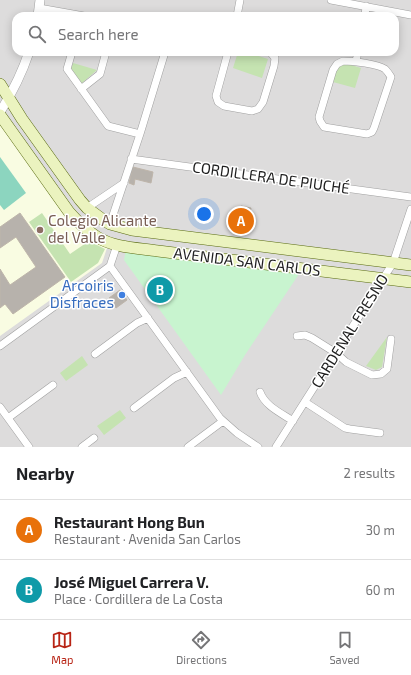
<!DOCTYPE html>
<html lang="en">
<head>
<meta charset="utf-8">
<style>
	body { margin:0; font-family:"Exo 2",sans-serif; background:#f6f6f6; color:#202124 }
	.you { position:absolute; left:204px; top:214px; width:14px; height:14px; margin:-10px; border:3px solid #fff; border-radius:50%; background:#1a73e8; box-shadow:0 0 0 6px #1a73e833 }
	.badge { display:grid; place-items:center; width:26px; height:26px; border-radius:50%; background:#b82415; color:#fff; font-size:13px; font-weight:700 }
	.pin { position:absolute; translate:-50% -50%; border:2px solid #fff; box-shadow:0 1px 4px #0006 }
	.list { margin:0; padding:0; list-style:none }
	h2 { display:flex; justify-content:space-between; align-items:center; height:52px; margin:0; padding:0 16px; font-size:17px }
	h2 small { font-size:13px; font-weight:400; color:#757577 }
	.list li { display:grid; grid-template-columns:26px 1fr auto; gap:12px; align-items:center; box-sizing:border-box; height:60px; padding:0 16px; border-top:1px solid #e0e0e0 }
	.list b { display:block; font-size:15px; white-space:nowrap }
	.list p { margin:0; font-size:13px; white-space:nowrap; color:#757577 }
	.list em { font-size:13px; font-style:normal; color:#757577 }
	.icon { flex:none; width:22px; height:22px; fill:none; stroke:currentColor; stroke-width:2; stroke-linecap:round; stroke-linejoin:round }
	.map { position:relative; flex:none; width:411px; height:447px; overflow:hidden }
	.search { position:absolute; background:#fff; box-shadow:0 2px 10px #0003; left:12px; right:12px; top:12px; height:44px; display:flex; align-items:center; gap:10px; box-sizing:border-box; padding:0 14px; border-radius:12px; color:#757577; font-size:15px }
	.sheet { height:172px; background:#fff }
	nav { display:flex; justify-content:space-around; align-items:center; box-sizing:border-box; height:56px; border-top:1px solid #e0e0e0; background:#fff; font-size:11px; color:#757577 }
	nav a { display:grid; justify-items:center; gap:2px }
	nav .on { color:#b82415 }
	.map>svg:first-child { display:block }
	.residential { fill:#dddcdc; fill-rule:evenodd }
	.education { fill:#f9fce2 }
	.grass { fill:#c5e3b1 }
	.park { fill:#c8f4cf }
	.pitch { fill:#8cd5bf }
	.building { fill:#b7b2ac; stroke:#beb5aa }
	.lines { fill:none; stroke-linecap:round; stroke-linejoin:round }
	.minor-casing { stroke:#a0a0a0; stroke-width:8 }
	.tertiary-casing { stroke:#a0a0a0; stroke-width:10 }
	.secondary-casing { stroke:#596b11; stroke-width:12 }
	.minor { stroke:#fff; stroke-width:7 }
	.tertiary { stroke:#fff; stroke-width:9 }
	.secondary { stroke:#ebf3bf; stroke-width:11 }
	.education-dot { fill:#8d6e63; stroke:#fff; stroke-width:1.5 }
	.shop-dot { fill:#3f7fe0; stroke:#fff; stroke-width:1.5 }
	.labels { text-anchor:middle; stroke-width:3; stroke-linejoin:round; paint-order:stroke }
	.street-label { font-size:15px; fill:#1f1f1f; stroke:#fff }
	.education-label { font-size:15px; fill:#785e54; stroke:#fff; text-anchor:start }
	.shop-label { font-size:15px; fill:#366cbe; stroke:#fff; text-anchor:end }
</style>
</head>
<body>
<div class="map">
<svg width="411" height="447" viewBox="0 0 411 447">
	<rect width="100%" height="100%" fill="#eeece6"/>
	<!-- residential -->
	<path class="residential" d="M0,0h411v447h-411zM16,16h379v36h-379z"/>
	<!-- education -->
	<path class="education" d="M1,125l72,99 13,13 21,11 -5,15 -102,73v-210z"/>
	<!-- grass -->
	<path class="grass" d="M238,52h8l22,7 -6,19 -29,-10z
		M339,61l22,7 -6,20 -22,-6z
		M73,63l24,7 -16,14 -10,-15z
		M42,213l28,41 19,-13 16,8 -7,14 -27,19 -42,-60z
		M387,337l-5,30 -6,3 -10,-4z
		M82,356l6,9 -22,16 -6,-8z
		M120,410l6,8 -22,17 -7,-9z"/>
	<!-- park -->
	<path class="park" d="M126,249l173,25 -54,81 -24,40 -97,-135z"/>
	<!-- pitch -->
	<path class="pitch" d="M0,157l26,36 -22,17 -4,-5z"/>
	<!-- building -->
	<path class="building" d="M133,167l20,5 -2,11 -16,-4 -1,6 -5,-2z
		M241,206l10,2 -2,12h-3l-1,5 -7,-1z
		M20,213l45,64 -52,37 -8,-10 -5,4v-39l10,16 26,-18 -20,-30 -16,11v-21z
		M120,290l7,10 -11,8 -7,-10z"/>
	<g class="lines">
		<!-- minor casing -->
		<g class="minor-casing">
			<path id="minor" d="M331,0l80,15
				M39,8l45,8
				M237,16l3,-16
				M365,16l1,-10
				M72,52l-5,17 41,57 32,8
				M228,52l-12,44 2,6 6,4 28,5 6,-2 5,-7 11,-36 1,-8 -5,-6
				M343,61c10,0 35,3 42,8 3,3 4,5 6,8l-17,51 -2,4 -5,2 -43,-7 -4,-6 -1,-4 14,-47 4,-6z
				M356,61l2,-9
				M81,89l19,-15 6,-22
				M131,159l280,38
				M87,208l37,-25
				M110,224l30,-90 25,-82
				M110,266l110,152 17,15 21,14
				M297,336l8,-1 7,3 24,15 10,9 26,13 9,-1 6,-5 4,-30
				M0,346l110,-80 7,-21
				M95,354l42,-31 11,-5
				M260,392c5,14 21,21 33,29
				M305,402l40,26 5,1 30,4
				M0,407l29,40
				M134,408l40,-30 13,-6
				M8,418l45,-33
				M82,447l12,-9
				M188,447l35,-26
				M276,447l117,-184 18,-54"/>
		</g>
		<!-- tertiary casing -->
		<g class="tertiary-casing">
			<path id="tertiary" d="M38,16l2,-16
				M0,112c12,-19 22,-39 29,-60"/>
		</g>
		<!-- secondary casing -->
		<g class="secondary-casing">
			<path id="secondary" d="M0,84l22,35 58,81 7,8 15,11 8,5 22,6 279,35
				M0,115l69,97c8,9 17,18 28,25 18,11 41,11 61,14l253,31"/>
		</g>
		<!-- minor -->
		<use href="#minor" class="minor"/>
		<!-- tertiary -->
		<use href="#tertiary" class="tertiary"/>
		<!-- secondary -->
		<use href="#secondary" class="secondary"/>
	</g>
	<!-- markers -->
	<circle class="education-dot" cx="40" cy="230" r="4"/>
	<circle class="shop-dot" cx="122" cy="295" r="4"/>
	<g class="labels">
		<!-- street labels -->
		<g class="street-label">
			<text transform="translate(271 178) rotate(8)" y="5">CORDILLERA DE PIUCHÉ</text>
			<text transform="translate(247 262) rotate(7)" y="5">AVENIDA SAN CARLOS</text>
			<text transform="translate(350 331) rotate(-58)" y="5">CARDENAL FRESNO</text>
		</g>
		<!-- education labels -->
		<g class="education-label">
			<text x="48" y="226">Colegio Alicante<tspan x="48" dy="17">del Valle</tspan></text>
		</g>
		<!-- shop labels -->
		<g class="shop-label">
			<text x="114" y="291">Arcoiris<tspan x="114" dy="17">Disfraces</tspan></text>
		</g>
	</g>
</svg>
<div class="you"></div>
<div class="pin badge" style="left:241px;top:221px;background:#e8710a">A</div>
<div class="pin badge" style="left:160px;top:290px;background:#0f9aa8">B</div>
<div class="search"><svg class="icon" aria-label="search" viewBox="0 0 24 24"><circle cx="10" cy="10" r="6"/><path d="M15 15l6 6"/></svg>Search here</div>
</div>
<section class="sheet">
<h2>Nearby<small>2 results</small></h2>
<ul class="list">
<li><span class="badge" style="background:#e8710a">A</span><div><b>Restaurant Hong Bun</b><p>Restaurant · Avenida San Carlos</p></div><em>30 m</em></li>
<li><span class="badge" style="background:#0f9aa8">B</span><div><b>José Miguel Carrera V.</b><p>Place · Cordillera de La Costa</p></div><em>60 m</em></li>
</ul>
</section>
<nav>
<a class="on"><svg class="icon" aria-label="map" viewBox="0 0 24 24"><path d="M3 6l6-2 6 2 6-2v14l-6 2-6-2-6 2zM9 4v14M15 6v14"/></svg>Map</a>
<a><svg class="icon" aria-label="directions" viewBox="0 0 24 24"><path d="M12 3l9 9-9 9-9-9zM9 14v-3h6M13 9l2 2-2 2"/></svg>Directions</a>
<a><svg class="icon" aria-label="saved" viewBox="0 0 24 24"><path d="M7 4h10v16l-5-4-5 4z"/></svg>Saved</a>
</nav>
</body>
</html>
